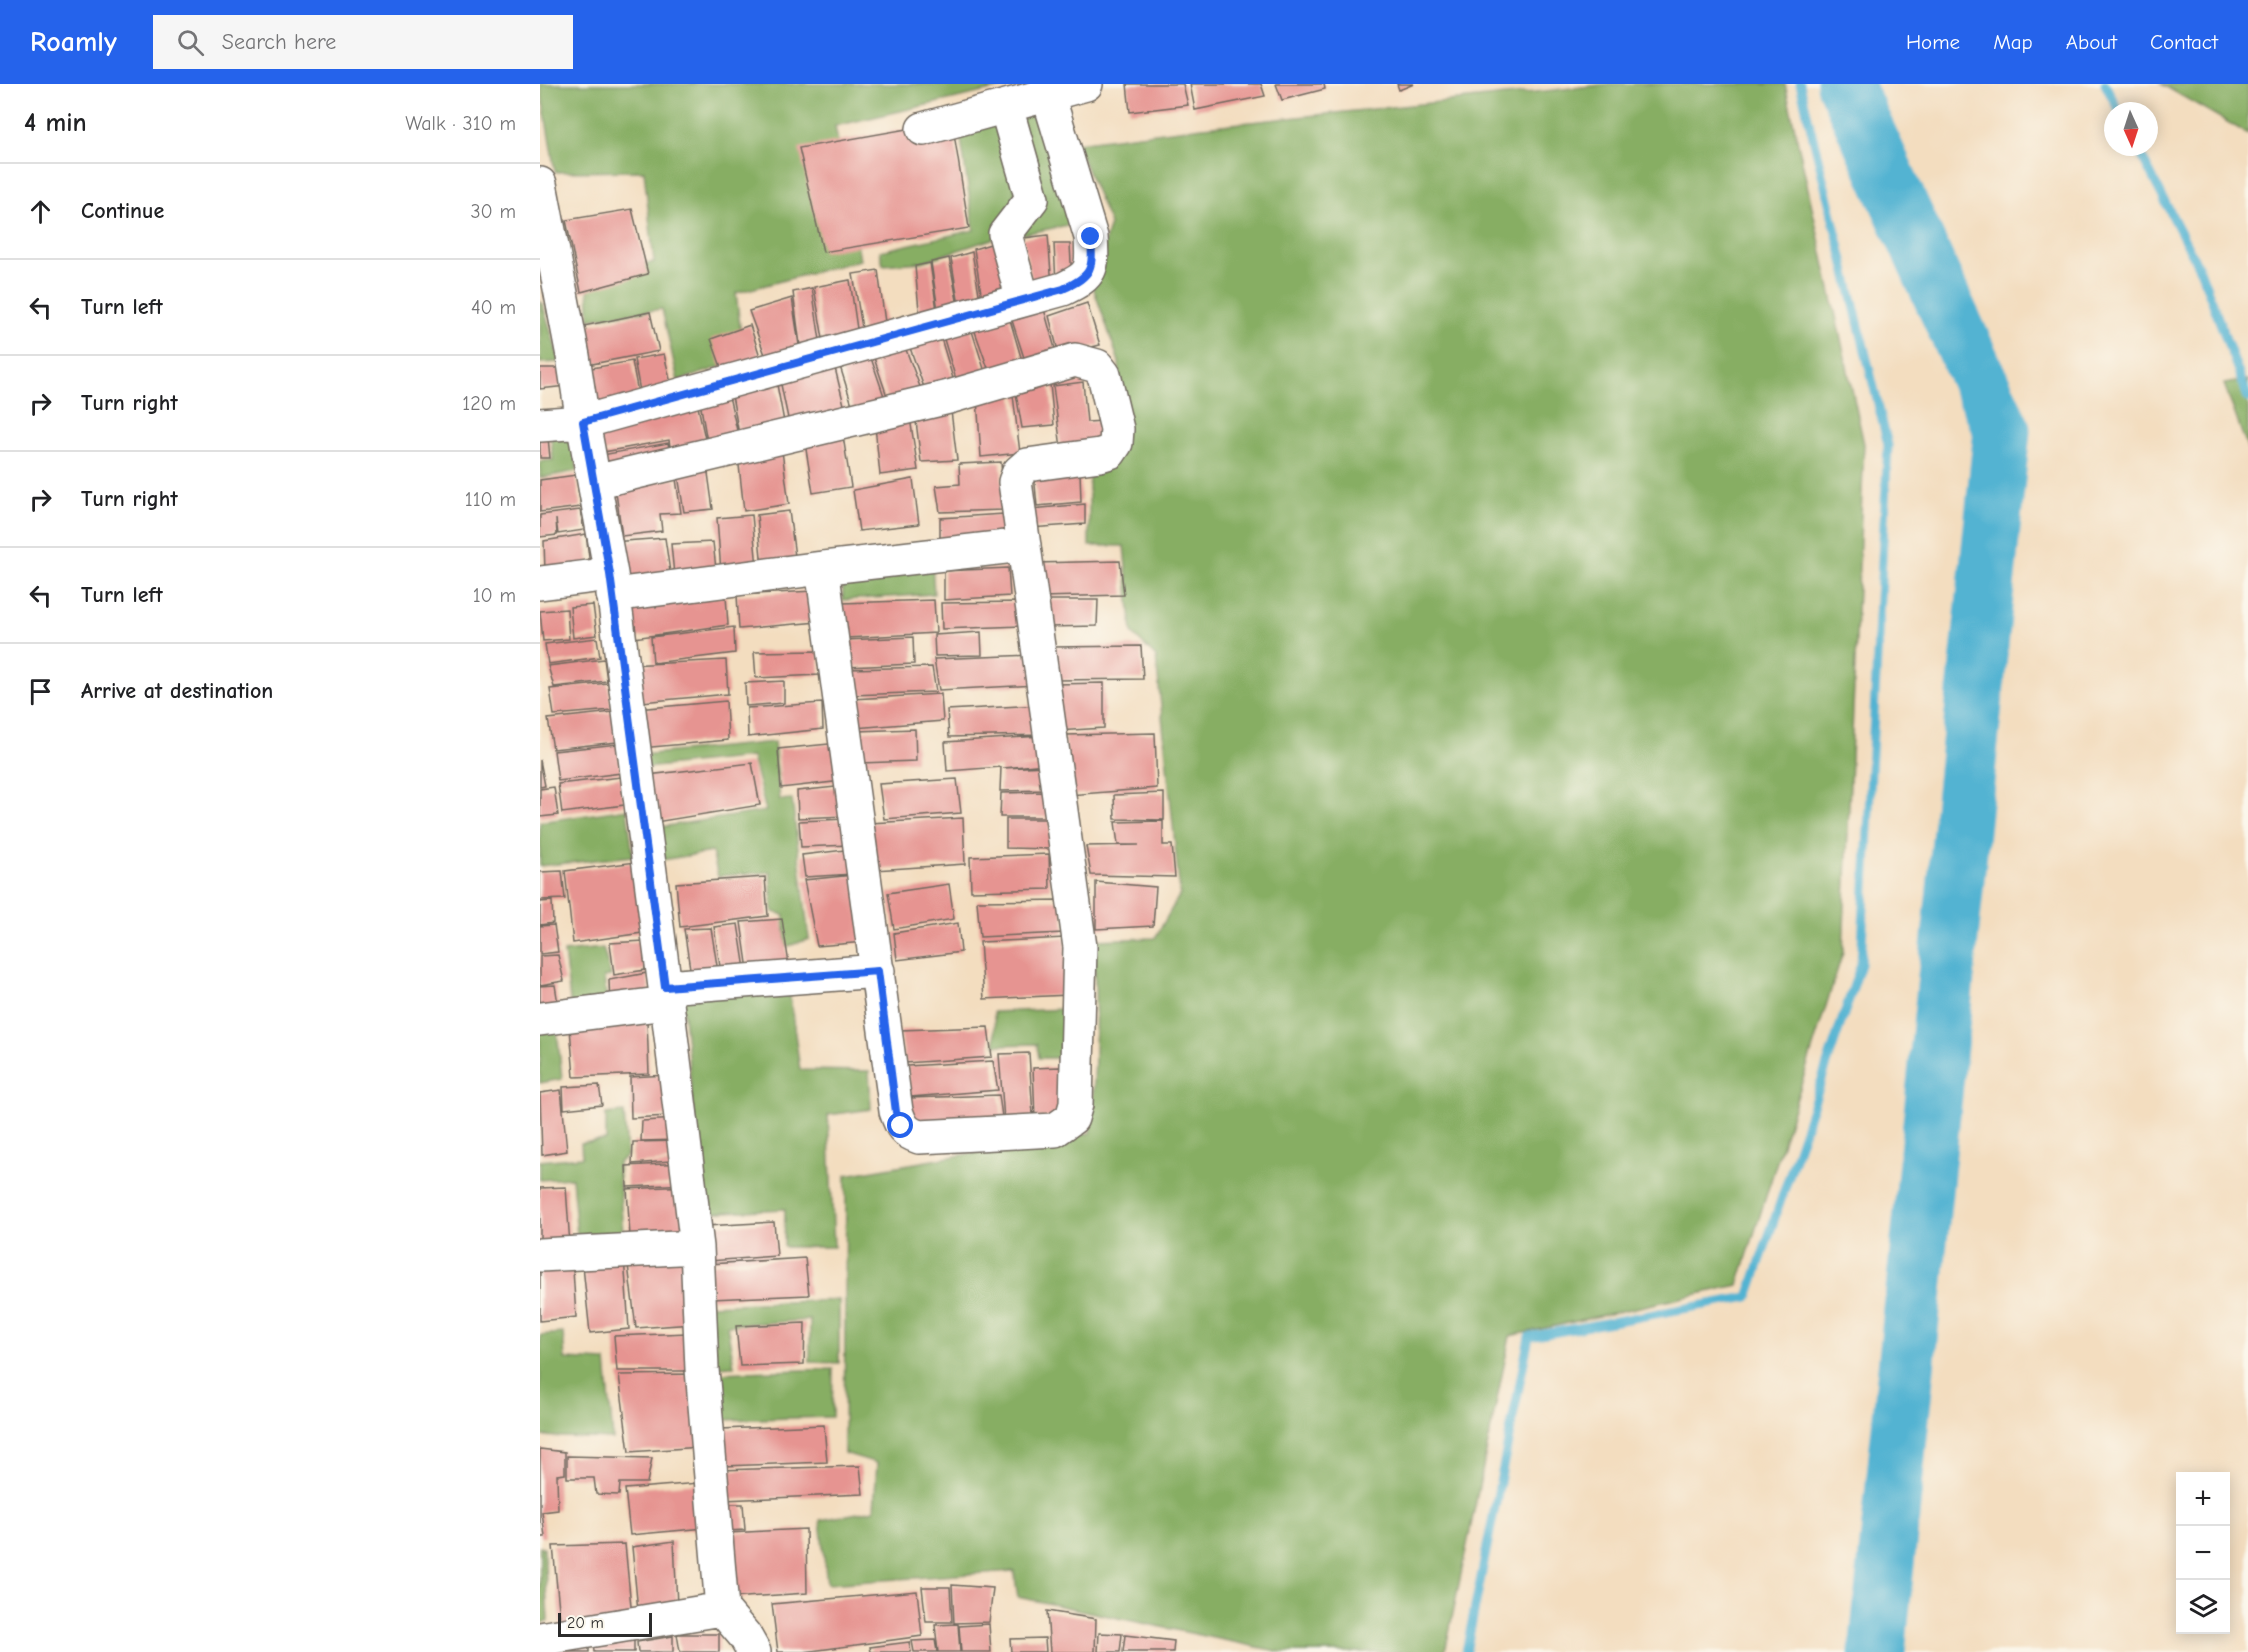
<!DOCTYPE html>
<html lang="en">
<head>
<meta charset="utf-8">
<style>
	body { margin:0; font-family:"Comic Neue",sans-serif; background:#f6f6f6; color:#202124 }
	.controls { position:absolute; right:18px; bottom:18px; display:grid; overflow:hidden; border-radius:0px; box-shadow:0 3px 15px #0003 }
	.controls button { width:54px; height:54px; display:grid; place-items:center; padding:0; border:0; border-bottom:2px solid #e0e0e0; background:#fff; color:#202124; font:30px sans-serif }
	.compass { position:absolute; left:1564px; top:18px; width:54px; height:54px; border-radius:50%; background:#fff; box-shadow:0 3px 15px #0003; rotate:177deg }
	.scale { position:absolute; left:18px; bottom:15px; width:94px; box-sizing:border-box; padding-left:6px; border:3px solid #2b2b2b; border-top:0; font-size:16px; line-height:21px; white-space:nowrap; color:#2b2b2b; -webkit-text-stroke:4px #fbf7ec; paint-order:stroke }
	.stop { position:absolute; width:18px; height:18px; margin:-14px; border:4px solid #2563eb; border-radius:50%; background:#fff }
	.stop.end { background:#2563eb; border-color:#fff; box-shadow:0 2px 6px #0008 }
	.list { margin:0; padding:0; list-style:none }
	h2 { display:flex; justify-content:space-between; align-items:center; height:78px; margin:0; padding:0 24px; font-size:26px }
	h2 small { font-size:20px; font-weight:400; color:#757577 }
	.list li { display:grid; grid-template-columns:39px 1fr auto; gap:18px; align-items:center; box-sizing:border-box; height:96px; padding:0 24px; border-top:2px solid #e0e0e0 }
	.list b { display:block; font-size:22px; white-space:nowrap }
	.list em { font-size:20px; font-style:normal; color:#757577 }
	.icon { flex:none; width:33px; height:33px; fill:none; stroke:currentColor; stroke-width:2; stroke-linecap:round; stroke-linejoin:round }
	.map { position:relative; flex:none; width:1708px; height:1568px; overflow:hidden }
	header { display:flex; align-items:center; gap:36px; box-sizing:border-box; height:84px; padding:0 30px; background:#2563eb; color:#fff }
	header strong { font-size:28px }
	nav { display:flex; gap:33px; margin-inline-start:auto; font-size:21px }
	.search { width:420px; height:54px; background:#f6f6f6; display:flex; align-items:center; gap:15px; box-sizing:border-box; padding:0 21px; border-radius:0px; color:#757577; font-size:22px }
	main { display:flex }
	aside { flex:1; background:#fff }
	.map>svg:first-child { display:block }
	.forest { fill:#87ae64; stroke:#596c48; stroke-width:1.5 }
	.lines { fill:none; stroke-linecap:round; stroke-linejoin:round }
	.stream { stroke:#53b3d2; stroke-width:9 }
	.river { stroke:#53b3d2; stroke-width:57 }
	.building { fill:#e69491 }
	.street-casing { stroke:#71695f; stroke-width:36 }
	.street { stroke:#fff; stroke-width:33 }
	.route { stroke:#2563eb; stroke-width:8 }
</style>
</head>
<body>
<header>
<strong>Roamly</strong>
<div class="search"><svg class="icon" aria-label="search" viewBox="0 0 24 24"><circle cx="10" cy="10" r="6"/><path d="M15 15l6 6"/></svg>Search here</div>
<nav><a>Home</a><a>Map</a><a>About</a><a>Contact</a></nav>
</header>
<main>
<aside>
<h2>4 min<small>Walk · 310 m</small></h2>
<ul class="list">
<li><svg class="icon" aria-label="ahead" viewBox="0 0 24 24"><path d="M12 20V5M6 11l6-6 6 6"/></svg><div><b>Continue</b></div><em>30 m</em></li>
<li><svg class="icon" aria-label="left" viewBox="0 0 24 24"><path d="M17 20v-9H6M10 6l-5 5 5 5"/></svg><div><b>Turn left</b></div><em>40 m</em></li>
<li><svg class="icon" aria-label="right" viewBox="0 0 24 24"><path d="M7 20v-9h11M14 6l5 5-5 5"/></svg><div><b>Turn right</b></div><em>120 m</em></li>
<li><svg class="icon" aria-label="right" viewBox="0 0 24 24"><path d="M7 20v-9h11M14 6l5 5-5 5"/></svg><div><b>Turn right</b></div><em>110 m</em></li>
<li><svg class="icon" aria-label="left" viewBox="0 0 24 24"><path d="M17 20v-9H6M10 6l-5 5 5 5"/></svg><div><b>Turn left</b></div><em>10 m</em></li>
<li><svg class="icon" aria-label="arrive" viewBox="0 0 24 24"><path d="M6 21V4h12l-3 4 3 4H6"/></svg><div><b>Arrive at destination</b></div></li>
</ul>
</aside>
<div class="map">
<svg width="1708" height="1568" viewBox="0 0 1708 1568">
	<rect width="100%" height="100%" fill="#fbf7ec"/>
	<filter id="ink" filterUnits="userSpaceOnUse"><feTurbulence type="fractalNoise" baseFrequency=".0167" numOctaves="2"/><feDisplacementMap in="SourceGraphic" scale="12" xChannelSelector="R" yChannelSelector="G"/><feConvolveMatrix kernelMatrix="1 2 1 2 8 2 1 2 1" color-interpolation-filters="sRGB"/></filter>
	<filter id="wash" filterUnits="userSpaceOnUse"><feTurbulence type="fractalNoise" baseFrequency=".008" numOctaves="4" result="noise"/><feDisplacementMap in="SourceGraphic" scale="24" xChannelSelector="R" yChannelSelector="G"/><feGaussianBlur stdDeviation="1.35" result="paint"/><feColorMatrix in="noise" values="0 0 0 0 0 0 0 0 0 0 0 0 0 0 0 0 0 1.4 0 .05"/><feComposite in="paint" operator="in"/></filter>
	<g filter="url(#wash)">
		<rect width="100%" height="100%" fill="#f3ddbf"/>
		<!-- forest -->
		<path class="forest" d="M0,0h478l-183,42 25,134 -124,33 8,66 -66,22 -16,-72 -73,10 -1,-47 66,-10 -10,-91 -89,1z
			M1070,0h175l79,360 -21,508 -105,333 -228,51 -65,316h-164l-263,-55 -4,-26 -187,13 -7,-64 54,-10 3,-47 -33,-10 2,-278 244,-42c7,-64 6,-128 4,-193l61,-2 25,-44 -24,-237 -24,-24 -8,-87h-35v-76l34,-25 -4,-83 -27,-78 18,-60 -34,-81 127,-16z
			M1621,0h87v50z
			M504,19l34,120 -64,13v-125z
			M462,30l22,85 -26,38 -76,25 -39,3 -3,-14 94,-21 -15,-105z
			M0,218h2l18,60 -20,1z
			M1708,296v70l-24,-66z
			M34,343l3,44 -37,7v-17l13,-1 -3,-32z
			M392,478l2,32 -91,6 -1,-30z
			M234,658l6,58 12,-1 17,140 -23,8 -2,-32 -11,-3 -3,-40 -52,4 -6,-24 -56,9 -2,-33 112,-17 -14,-54 -107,11 -3,-13z
			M87,725l6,47 -93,10v-44z
			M63,864l8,28 -7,1 3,27 -36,4 -7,-56z
			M249,906l11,80 69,1 2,38 -43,6 6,132h-50l1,-38 -81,4 -22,-216z
			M525,925l1,49h-27l-2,-14 -42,1 -1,-33z
			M17,946l5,49 -22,4v-51z
			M84,1028l3,44 -9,7 5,70 -46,2 -5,-57 -32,2v-19l42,-4 -1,-14 25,-3v-26z
			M299,1216v63l-29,-1v-42l-83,5 7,41 -19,1 -7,-62z
			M23,1249l2,26 41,2 7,78 -73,-3v-101z
			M293,1285l-1,48 -111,3 -2,-47z
			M0,1463h4l4,74 -8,2z"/>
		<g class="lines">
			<!-- stream -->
			<path class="stream" d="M1565,0l14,27
				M1597,63l64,125 47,126
				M926,1568l63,-315 219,-40 113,-333 27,-519 -88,-361"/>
			<!-- river -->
			<path class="river" d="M1305,0l157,346 -125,1222"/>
		</g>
		<g id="blocks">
			<!-- building -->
			<path class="building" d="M587,0h56l5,21 -58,7z
				M650,0h71l4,12 -70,14z
				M736,0h48l1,5 -43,11z
				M857,0h17l-15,6z
				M412,37l17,107 -146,24 -24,-104z
				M92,125l16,65 -67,18 -15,-72z
				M508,151l4,51 -18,5 -11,-53z
				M457,158l11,56 -25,7 -9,-56z
				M514,160h16l2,38 -16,2z
				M432,168l9,54 -21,5 -9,-53z
				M409,174l10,53 -20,6 -8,-55z
				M390,179l8,54 -18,4 -5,-55z
				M338,186l8,60 -23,4 -10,-60z
				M310,196l8,56 -34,9 -10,-58z
				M272,204l9,59 -20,5 -8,-60z
				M252,214l8,54 -32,11 -19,-52z
				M502,218l15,54 -31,8 -17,-53z
				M547,219l13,42 -41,10 -10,-39z
				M110,228l9,39 -72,14 -8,-38z
				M468,229l15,51 -33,10 -18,-51z
				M210,241l13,41 -38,12 -14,-39z
				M431,244l15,47 -28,11 -15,-50z
				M400,251l15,50 -29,8 -17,-48z
				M365,263l17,45 -33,10 -17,-50z
				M124,270l9,38 -31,10 -8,-43z
				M330,271l16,47 -32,9 -15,-48z
				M92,277l8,42 -53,12 -7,-45z
				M294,280l12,49 -56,15 -11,-53z
				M0,284h26v18l-26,3z
				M235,290l10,53 -45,13 -9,-50z
				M543,298l4,40 17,-1 1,22 -44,5 -8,-62z
				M510,300l4,41 -32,3 -7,-40z
				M188,308l11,47 -31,8 -8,-45z
				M473,311l7,58 -39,4 -4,-59z
				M157,318l10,46 -35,10 -3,-18 -71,13 -4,-27z
				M411,327l6,49 -36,2 -6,-49z
				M370,334l8,52 -38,5 -5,-49z
				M7,343l3,31h-10v-30z
				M303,352l8,51 -38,6 -8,-50z
				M128,359l3,17 -63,16 -6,-21z
				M242,367l7,53 -45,7 -6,-55z
				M461,378l3,48 -64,2 -4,-26 24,-2 -1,-20z
				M167,382l6,43 -29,3 -7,-43z
				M540,388l1,30 -44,4 -3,-32z
				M36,391l5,32 -41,5v-32z
				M136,395l5,34 -21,1 2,17 -40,5 -7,-51z
				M373,395l6,45 -60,7 -6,-41z
				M545,420v20l-55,4 1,-19z
				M40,426l4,20 -26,4 -2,-15 1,16 -17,2v-22z
				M249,427l7,53 -34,4 -5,-53z
				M464,430l1,30 -65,5v-31z
				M212,431l5,52 -36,5 -4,-54z
				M46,450l4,32 -45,6 -1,-31z
				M125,454l6,41 -54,7 -6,-44z
				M173,458l3,27 -42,6 -3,-31z
				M580,477l4,34 -84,2 -5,-34z
				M468,484l2,28 -66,4v-29z
				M274,507l4,31 -79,7 -2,-34z
				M186,512l2,29 -94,13 -4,-34z
				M394,516l2,33 -90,5 -4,-35z
				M506,516h52l-1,26 -50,1z
				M481,518l1,24 -80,3 -1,-26z
				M53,521l4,30 -24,3 -3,-31z
				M27,525l2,30 -26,2 -3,-30z
				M194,543l1,26 -82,10 -2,-26z
				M441,548l1,23 -47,1 -1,-21z
				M373,553l1,27 -67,3 -2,-27z
				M57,554l3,19 -52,7 -3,-20z
				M601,562l2,33 -88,1 -3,-33z
				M279,567l1,24 -64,3 -2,-26z
				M493,571l3,30 -97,5 -5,-31z
				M64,575l3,22 -53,6 -6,-21z
				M186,576l2,34 -97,9 -2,-38z
				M392,583l4,25 -85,3 -2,-26z
				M244,597v22l-38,3 -1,-23z
				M68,599l4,27 -58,5 -4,-26z
				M564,599v45l-47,3 -2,-47z
				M401,610l2,27 -89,7 -2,-29z
				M186,617l2,39 -87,8 -4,-39z
				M282,619l1,26 -75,8 -1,-29z
				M501,621l1,30 -93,2 -2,-27z
				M73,628l4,30 -64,7 -5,-30z
				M375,645l1,32 -56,2 -3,-32z
				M615,649l2,55 -88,7 -4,-60z
				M503,652l2,28 -42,4 44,-2v24l-47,1 1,-24 -54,4 -2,-29z
				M299,659l3,38 -61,7 -3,-39z
				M78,660l3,29 -63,8 -4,-30z
				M0,676l5,26 -5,1z
				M212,679l8,42 -104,17 -8,-47z
				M81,693l3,28 -62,8 -4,-29z
				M417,695l4,34 -77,6 -5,-35z
				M305,702l2,30 -49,2 -1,-27z
				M14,703l4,28 -18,2v-28z
				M507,708l3,25h-50l1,-24z
				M624,709v27l-49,-1 -1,-24z
				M423,734l2,46 -90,6 -6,-47z
				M307,735l3,26 -49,2 -2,-26z
				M466,735h44l1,30 -45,-1z
				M623,737v24h9l3,32 -84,-2 -5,-29 53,-1h-21l-3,-23z
				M313,765v25l-48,3 -3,-22z
				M509,770l1,35 -79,2 -1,-34z
				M96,778l6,71 -69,10 -8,-72z
				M22,787l3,28 -25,1v-28z
				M314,791l11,67 -48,4 -13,-66z
				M225,793l3,39 -88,11 -4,-44z
				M556,798l60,5 -3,39 -57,3z
				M409,800l5,35 -60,10 -6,-36z
				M523,816l1,33 -84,4 -3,-36z
				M12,817l1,22 -13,2v-23z
				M242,835l7,45 -41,6 -7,-48z
				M418,839l3,29 -64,8 -3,-27z
				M198,840l7,45 -24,4 -7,-46z
				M14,841l4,27 -18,2v-28z
				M171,844l7,44 -27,3 -7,-46z
				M525,854l4,57 -85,4 -4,-57z
				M104,857l1,29 -31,5 -4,-32z
				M18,871l6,26 -24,4v-29z
				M107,889l4,27 -41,4 -1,-24z
				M15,901l4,25 -19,1v-25z
				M107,937l2,53 -75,3 -4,-49z
				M448,943l4,30 -87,6 -5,-33z
				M489,969l4,64 -29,3 -5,-66z
				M453,977l5,29 -88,7 -3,-31z
				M520,983l2,50 -27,1 -2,-50z
				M128,991l1,41 -38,2 -1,-41z
				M59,1001l3,20 -38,4 -1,-22z
				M21,1006l6,61 -25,4 -2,-62z
				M459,1011l4,29 -88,6 -5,-32z
				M138,1035l2,21 -39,1 1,-20z
				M141,1057l2,19 -51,4 1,-22z
				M143,1079l3,21 -59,3 -1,-21z
				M146,1102l4,47 -60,3 -3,-47z
				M26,1103l4,58 -30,2v-59z
				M234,1138l3,34 -68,5 -4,-35z
				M146,1168l7,72 -57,4 -9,-71z
				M42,1173h42l5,72 -39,4z
				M265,1174l4,37 -98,4 -2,-35z
				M33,1186l3,47 -36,4v-50z
				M265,1239l-1,41 -64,2 -4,-40z
				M148,1249l5,38h-76l-3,-35z
				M153,1290l8,73 -72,5 -10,-77z
				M284,1341l3,37 -104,4 -2,-37z
				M0,1365l25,3v22l-8,1 1,35 -16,2 3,25h-5z
				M27,1372l85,2 -5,25h-27l-1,12 -23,-1 -2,-16h-27z
				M320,1382l3,28 -140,6 -3,-30z
				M159,1399l6,45 -75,7 -5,-46z
				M184,1420h19l2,26 -18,1z
				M266,1445l1,64 -76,5 -3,-65z
				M134,1457l3,64 -39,6 -6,-64z
				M85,1460l7,73 -71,13 -8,-84z
				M412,1501l41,3 -4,34 -35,1z
				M382,1503h28l2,35h-26z
				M377,1507l5,45 -118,16h-26l-6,-48z
				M507,1527l49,8 -1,33h-45z
				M418,1540l2,28h-22l-3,-27z
				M449,1540l2,28h-30l-2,-26z
				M559,1549l23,1 -2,18h-22z
				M137,1550h42v18h-39z
				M585,1551l49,6 -1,11h-50z
				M133,1552v16h-35l-1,-10z
				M505,1554l1,14h-35l-1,-13z
				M395,1556l2,12h-23l-2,-11z
				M94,1557v11h-40l-1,-9z
				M369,1558l2,10h-40l-1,-5z
				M49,1561v7h-46z"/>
		</g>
	</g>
	<g filter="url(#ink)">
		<use href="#blocks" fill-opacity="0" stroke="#71695f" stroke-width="1.5"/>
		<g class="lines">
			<!-- street casing -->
			<g class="street-casing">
				<path id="street" d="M466,23l26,92 -27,35 18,66
					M383,45l163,-45
					M0,100l33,172 10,66 28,152 54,413 32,260 5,122 20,240 23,27 9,16
					M0,341l43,-3 480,-133c30,-14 30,-20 28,-52l-43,-142
					M55,398l354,-85 126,-37 22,6 7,9 13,54 -1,14 -6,9 -10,3 -73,10 -8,7 -4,10 65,465 -4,157 -4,14 -17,12 -136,7c-15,-5 -18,-11 -23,-26l-74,-543
					M0,499l71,-9
					M73,511l209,-27 202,-23
					M125,903l213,-16
					M0,935l127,-16
					M0,1171l157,-8
					M0,1555l182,-30"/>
			</g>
			<!-- street -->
			<use href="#street" class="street"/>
		</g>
	</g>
	<g class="lines" filter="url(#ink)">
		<!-- route -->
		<path class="route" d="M361,1042l-5,-14 -18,-141 -213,16 -55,-413 -27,-152 480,-133c30,-14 30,-20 28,-52"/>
	</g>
</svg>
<div class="controls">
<button>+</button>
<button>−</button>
<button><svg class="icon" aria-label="layers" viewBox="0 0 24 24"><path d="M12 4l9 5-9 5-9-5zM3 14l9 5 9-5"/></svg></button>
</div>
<svg class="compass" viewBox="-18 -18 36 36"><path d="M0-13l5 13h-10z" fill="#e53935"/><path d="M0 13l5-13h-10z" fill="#757577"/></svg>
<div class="scale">20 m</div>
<div class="stop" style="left:361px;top:1042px"></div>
<div class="stop end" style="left:551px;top:153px"></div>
</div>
</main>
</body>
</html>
